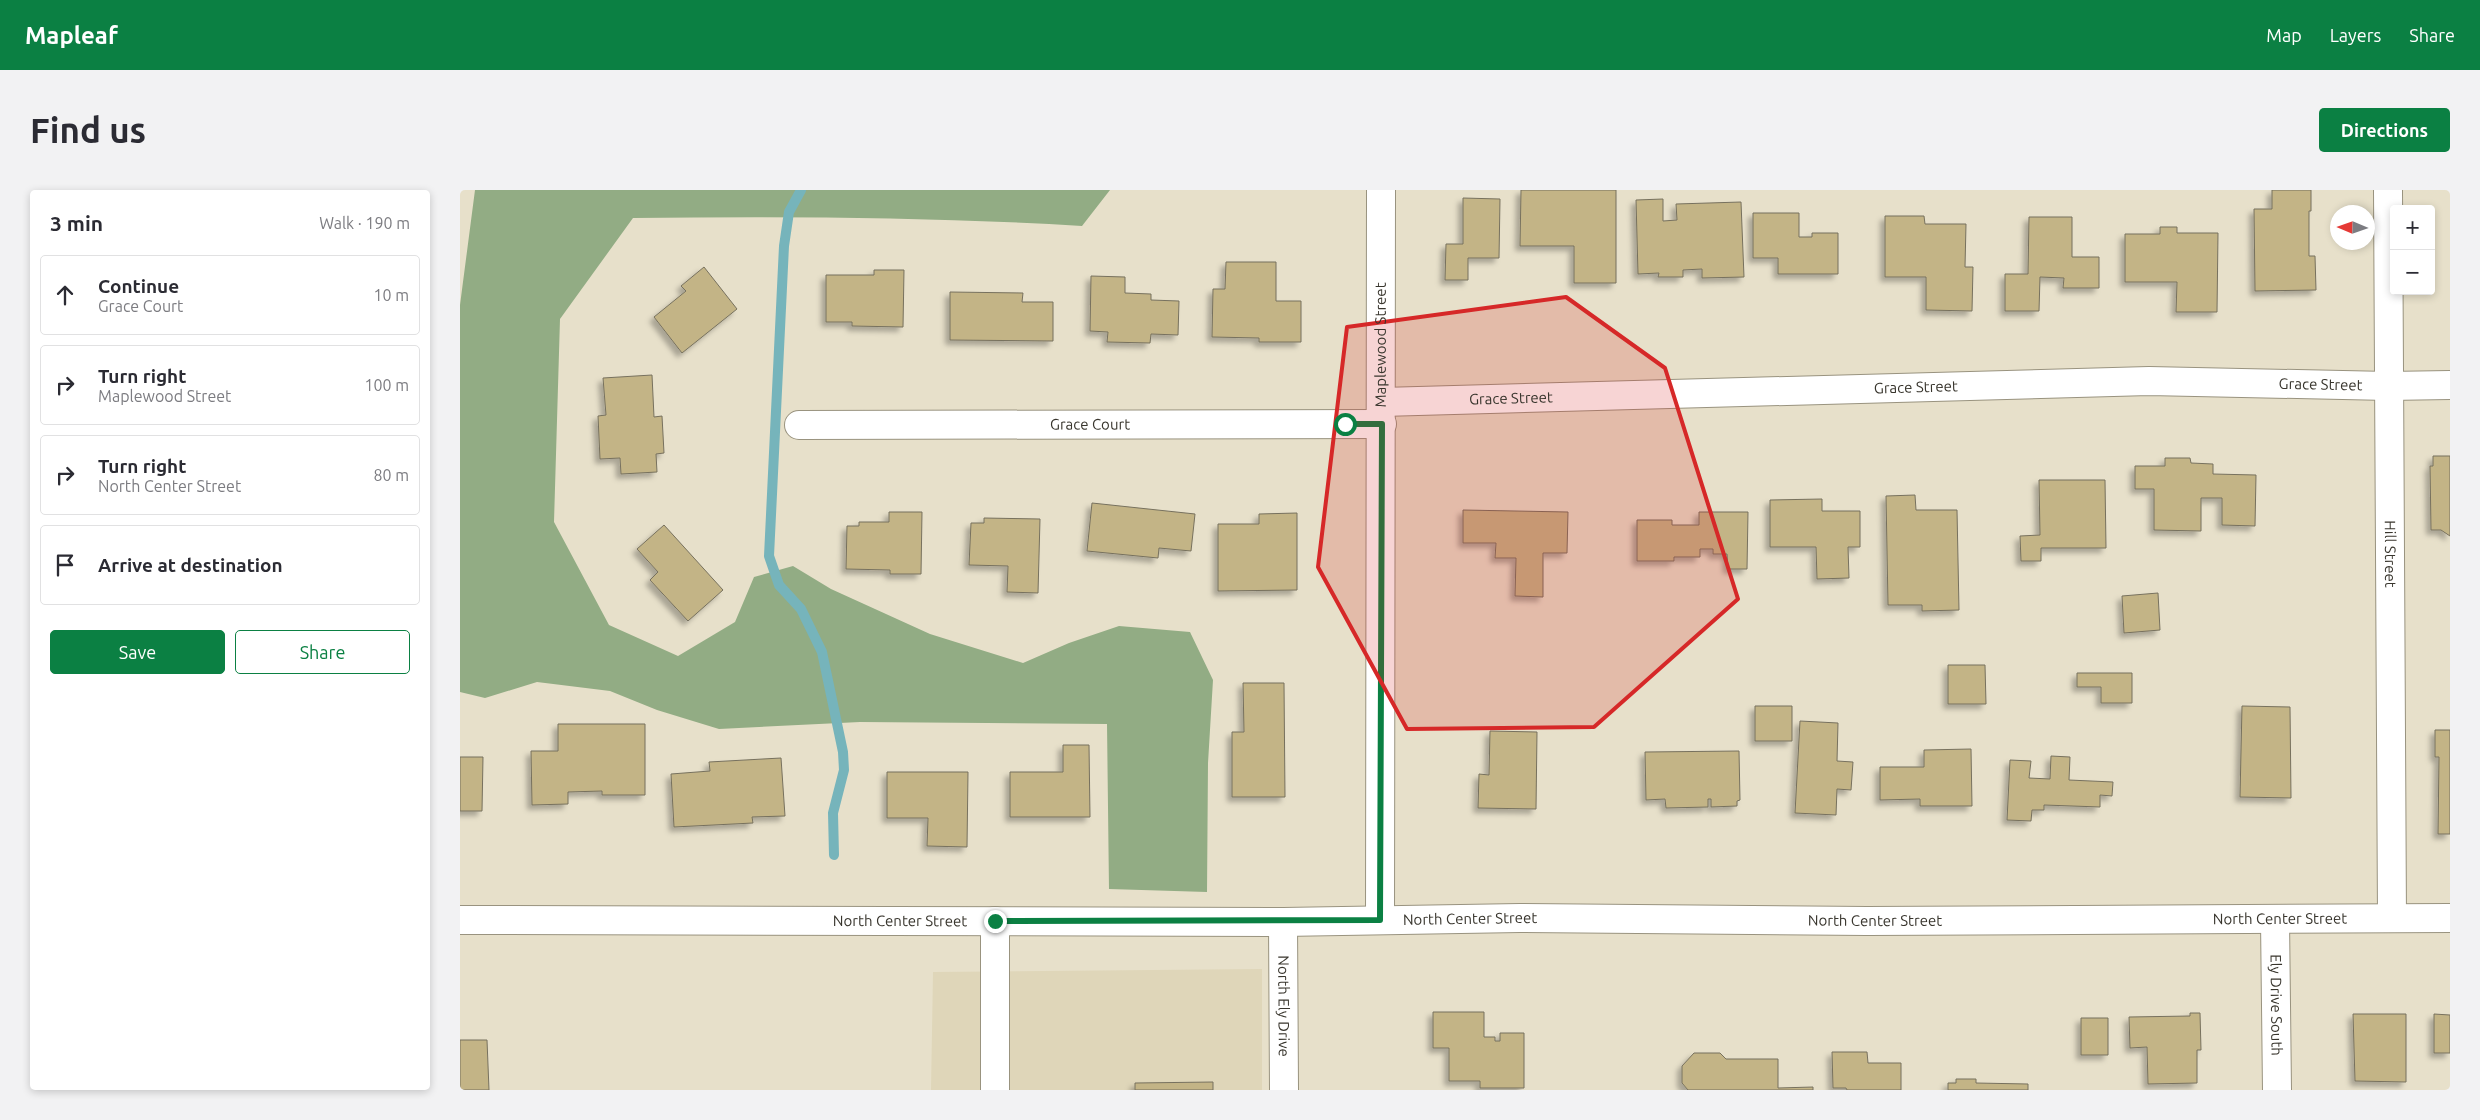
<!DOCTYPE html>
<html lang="en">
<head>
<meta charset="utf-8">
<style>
	body { margin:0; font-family:Ubuntu,sans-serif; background:#f2f2f3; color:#2b2b33 }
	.controls { position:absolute; right:15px; top:15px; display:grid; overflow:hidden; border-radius:5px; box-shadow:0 2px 8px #0003 }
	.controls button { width:45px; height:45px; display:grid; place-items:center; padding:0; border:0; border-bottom:1px solid #e1e1e2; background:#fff; color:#2b2b33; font:25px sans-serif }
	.compass { position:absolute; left:1870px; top:15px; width:45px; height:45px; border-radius:50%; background:#fff; box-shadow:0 2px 8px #0003; rotate:272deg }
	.stop { position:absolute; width:15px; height:15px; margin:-11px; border:4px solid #0b8043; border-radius:50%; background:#fff }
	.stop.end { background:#0b8043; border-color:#fff; box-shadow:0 1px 5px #0008 }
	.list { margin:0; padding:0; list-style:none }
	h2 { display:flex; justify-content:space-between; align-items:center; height:65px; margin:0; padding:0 20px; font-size:21px }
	h2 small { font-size:16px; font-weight:400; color:#7c7c81 }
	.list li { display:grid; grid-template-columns:32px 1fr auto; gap:15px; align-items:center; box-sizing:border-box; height:80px; margin:0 10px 10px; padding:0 10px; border:1px solid #e1e1e2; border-radius:5px }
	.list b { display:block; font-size:19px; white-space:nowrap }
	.list p { margin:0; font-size:16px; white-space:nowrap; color:#7c7c81 }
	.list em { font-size:16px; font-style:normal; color:#7c7c81 }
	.actions { display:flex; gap:10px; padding:15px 20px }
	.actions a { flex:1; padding:11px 0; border:1px solid #0b8043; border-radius:5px; text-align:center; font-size:18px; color:#0b8043 }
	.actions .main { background:#0b8043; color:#fff }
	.icon { flex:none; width:28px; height:28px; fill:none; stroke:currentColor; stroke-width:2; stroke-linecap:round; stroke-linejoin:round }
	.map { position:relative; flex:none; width:1990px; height:900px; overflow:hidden; border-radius:5px }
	header { display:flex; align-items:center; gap:30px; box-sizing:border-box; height:70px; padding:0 25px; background:#0b8043; color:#fff }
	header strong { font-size:24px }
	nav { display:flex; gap:28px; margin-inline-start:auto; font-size:18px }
	.intro { display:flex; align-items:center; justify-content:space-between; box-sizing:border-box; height:120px; padding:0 30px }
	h1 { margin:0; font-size:35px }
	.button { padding:12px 22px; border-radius:5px; background:#0b8043; color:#fff; font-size:18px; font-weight:700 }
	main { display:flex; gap:30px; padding:0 30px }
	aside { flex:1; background:#fff; border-radius:5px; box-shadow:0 2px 8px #0003 }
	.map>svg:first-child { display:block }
	.built { fill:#dfd6b9 }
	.forest { fill:#92ac84 }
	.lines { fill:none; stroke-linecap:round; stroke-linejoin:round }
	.stream { stroke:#76b4bb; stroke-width:10 }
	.building { fill:#c3b486; stroke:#77715e; filter:url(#shadow) }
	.minor-casing { stroke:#99937f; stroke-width:30 }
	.minor { stroke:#fff; stroke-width:28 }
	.route { stroke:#0b8043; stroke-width:6 }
	.marked { fill:#d62828; fill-opacity:0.2; stroke:#d62828; stroke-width:4; stroke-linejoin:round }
	.labels { text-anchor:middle; stroke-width:4; stroke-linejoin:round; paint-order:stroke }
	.street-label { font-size:15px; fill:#38352d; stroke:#f4edd7 }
</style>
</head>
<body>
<header>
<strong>Mapleaf</strong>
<nav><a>Map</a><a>Layers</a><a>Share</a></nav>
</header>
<div class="intro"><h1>Find us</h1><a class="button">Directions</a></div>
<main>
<aside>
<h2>3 min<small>Walk · 190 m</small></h2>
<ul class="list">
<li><svg class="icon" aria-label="ahead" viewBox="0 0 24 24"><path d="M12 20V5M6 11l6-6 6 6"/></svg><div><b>Continue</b><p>Grace Court</p></div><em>10 m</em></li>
<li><svg class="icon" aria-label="right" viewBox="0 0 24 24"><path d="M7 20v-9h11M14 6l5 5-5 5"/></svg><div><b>Turn right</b><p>Maplewood Street</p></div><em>100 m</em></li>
<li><svg class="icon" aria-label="right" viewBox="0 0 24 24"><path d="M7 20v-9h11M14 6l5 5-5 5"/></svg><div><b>Turn right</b><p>North Center Street</p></div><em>80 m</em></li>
<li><svg class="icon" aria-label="arrive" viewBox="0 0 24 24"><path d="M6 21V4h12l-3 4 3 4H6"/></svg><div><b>Arrive at destination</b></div></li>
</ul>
<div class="actions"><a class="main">Save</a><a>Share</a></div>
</aside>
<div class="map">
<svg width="1990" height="900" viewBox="0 0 1990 900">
	<defs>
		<filter id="shadow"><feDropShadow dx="-4.5" dy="4.5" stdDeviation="2.5" flood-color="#0004"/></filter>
	</defs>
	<rect width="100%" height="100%" fill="#e7e0ca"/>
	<!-- built -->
	<path class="built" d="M802,779v121h-331l2,-118z"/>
	<!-- forest -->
	<path class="forest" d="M15,0h635l-28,36c-149,-9 -300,-10 -449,-8l-73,101 -6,203 55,103 69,31 57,-34 19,-45 39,-11 38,23 99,45 93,29 46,-20 50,-17 71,6 23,48 -5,83 -1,129 -98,-3 -2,-165 -247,-2 -141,7 -62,-19 -47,-19 -73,-9 -52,16 -25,-6v-387z"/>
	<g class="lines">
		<!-- stream -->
		<path class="stream" d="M341,0l-12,22 -5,34 -15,310 10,29 22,24 21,43 21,100 1,18 -11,43 1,42"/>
	</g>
	<!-- building -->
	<path class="building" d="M1061,0h95v93h-42v-37h-54z
		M1812,0h39v21h-2v45h6l1,34 -61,1 -1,-82h18z
		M1003,8l37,1 -1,59h-31v22h-23l1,-36h17z
		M1203,9v22l14,-1 -1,-16 65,-2 3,75 -42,1v-9l-19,1v7h-25l1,-4 -21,1 -2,-74z
		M1293,23h46v24h13v-4h26v41h-60v-16h-25z
		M1425,26h39l1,8h41l-1,43h8l-1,44 -46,-1v-33h-41z
		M1569,27h43v40h27v31h-36l1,-10 -24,-1 -1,34h-34v-37h23z
		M1700,37h17v6h41l-1,79h-41l1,-30h-52v-48h35z
		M766,72h50v39h25v41h-42v-4l-47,-1 1,-48h12z
		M244,77l33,42 -55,44 -28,-36 32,-26 -5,-5z
		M414,80h30l-1,57 -51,-1v-4h-26v-47h48z
		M631,86l34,1v16l26,1v6l28,1 -1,34 -27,-1 -1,9 -43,-1 1,-10 -18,-1z
		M490,102l73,1 -1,9h31v39l-103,-1z
		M192,185l2,42 8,-1 2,37 -8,1 1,18 -36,2 -1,-16 -20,1 -2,-43 8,-1 -3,-37z
		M1973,266h17v80l-9,-6h-10l-1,-64h3z
		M1705,268h25l1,5 22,1v10l43,1 -1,51 -33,-1v-27h-21v33l-47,-1v-41h-19v-23h30z
		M1579,290h66l1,68h-65v13h-20l-1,-25 20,-1z
		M1455,305l1,15h41l2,100 -37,1v-6h-34l-2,-109z
		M1362,309v12h38v36h-12l1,31 -32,1 -1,-32h-46v-47z
		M632,313l103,11 -4,37 -32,-3 -1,10 -71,-7z
		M1003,320l105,2 -1,41h-24v44l-28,-1 1,-38h-21l1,-15h-33z
		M429,322h33l-1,62h-31v-4l-44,-1 1,-43h12v-4h30z
		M1239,322h49l-1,57h-19l-1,-15h-14v-5h-13v8h-26v4h-37v-41h35v5h27z
		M837,323v77l-79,1v-67h41v-10z
		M524,328l56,1 -2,74 -31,-1 1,-26 -39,-1 2,-42h13z
		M204,335l59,65 -35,31 -38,-41 8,-8 -21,-23z
		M1698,403l2,37 -36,3 -2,-37z
		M1488,475h37l1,39h-38z
		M1617,483h55v30h-31v-16h-24z
		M783,493h41l1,114h-53v-65h12z
		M1295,516h37v35h-37z
		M1782,516l48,1 1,91 -51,-1z
		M1340,531l38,2 -1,38 16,1 -2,28 -14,-1 -1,26 -41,-2z
		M98,534h87v71h-43v-4l-34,1v12l-36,1 -1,-54h27z
		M1975,540h15v104h-12l1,-77h-4z
		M1030,541l47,1 -1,77 -58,-1 1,-34 10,1z
		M603,555h26l1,72h-80v-45h53z
		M1511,559l1,57h-52v-7l-40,1v-33h44v-17z
		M1279,561l1,49 -3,1v5l-26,1v-8h-3v8l-42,1 -1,-9 -19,1 -1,-48z
		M1591,566l19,1 -1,23 44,2 -1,14 -12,-1v12l-56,-2v5h-12l-1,11 -24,-1 3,-60 21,1 -2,17 21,1z
		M0,567h23l-1,54h-22z
		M321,568l4,58 -33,1 1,6 -79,4 -3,-53 39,-3 -1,-9z
		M427,582h81l-1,75 -40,-1 1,-28h-41z
		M973,822h51v25h11v4h5v-8h24v55h-44v-7h-31v-33h-16z
		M1730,823h10l1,37h-4v33l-49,1 -1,-37 -17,1 -1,-31 61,-1z
		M1893,824h53v68l-51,-1z
		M1974,824l16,1v38h-16z
		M1621,828h27v37h-27z
		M0,850h27l2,50h-29z
		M1372,862h35l1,11h33v27h-54l-1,-2h-13z
		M1234,863h26l6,6h52v29l35,-1v3h-125l-6,-7v-17z
		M1496,889h20v4l52,1v6h-80v-7h8z
		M753,892v8h-78v-7z"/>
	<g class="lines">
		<!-- minor casing -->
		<g class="minor-casing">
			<g id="minor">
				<path id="s1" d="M1928,0l4,728"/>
				<path id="s2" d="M922,212l767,-21 239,5 62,-1"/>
				<path id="s3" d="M339,235l583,-1"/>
				<path id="s4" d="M0,730l823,2 237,-4 347,3 583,-3"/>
				<path id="s5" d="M920,730l1,-730"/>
				<path id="s6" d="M1815,730l2,170"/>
				<path id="s7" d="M823,732l1,168"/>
				<path d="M535,900v-169"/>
			</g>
		</g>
		<!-- minor -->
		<use href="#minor" class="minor"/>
	</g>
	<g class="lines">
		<!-- route -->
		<path class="route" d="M535,731l385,-1 2,-496h-37"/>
	</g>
	<!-- marked area -->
	<path class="marked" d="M1106,107l99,71 73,231 -144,128 -187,2 -89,-162 29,-240z"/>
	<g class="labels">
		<!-- street labels -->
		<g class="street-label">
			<text dy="5" stroke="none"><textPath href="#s5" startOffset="575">Maplewood Street</textPath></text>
			<text dy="5" stroke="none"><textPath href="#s2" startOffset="939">Grace Street</textPath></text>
			<text dy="5" stroke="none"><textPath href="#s2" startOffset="534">Grace Street</textPath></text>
			<text dy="5" stroke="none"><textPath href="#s2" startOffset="129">Grace Street</textPath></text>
			<text dy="5" stroke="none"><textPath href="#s3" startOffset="291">Grace Court</textPath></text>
			<text dy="5" stroke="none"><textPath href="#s1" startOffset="364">Hill Street</textPath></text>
			<text dy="5" stroke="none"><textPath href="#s4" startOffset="1010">North Center Street</textPath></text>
			<text dy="5" stroke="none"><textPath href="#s4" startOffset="1820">North Center Street</textPath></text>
			<text dy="5" stroke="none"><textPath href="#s4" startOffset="440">North Center Street</textPath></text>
			<text dy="5" stroke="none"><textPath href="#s4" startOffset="1415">North Center Street</textPath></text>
			<text dy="5" stroke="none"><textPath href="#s6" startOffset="85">Ely Drive South</textPath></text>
			<text dy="5" stroke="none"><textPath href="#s7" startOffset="84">North Ely Drive</textPath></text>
		</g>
	</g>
</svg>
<div class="controls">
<button>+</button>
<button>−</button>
</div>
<svg class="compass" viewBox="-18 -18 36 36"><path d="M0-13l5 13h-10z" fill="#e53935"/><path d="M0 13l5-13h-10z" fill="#7c7c81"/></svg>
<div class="stop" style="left:885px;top:234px"></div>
<div class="stop end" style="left:535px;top:731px"></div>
</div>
</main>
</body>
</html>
